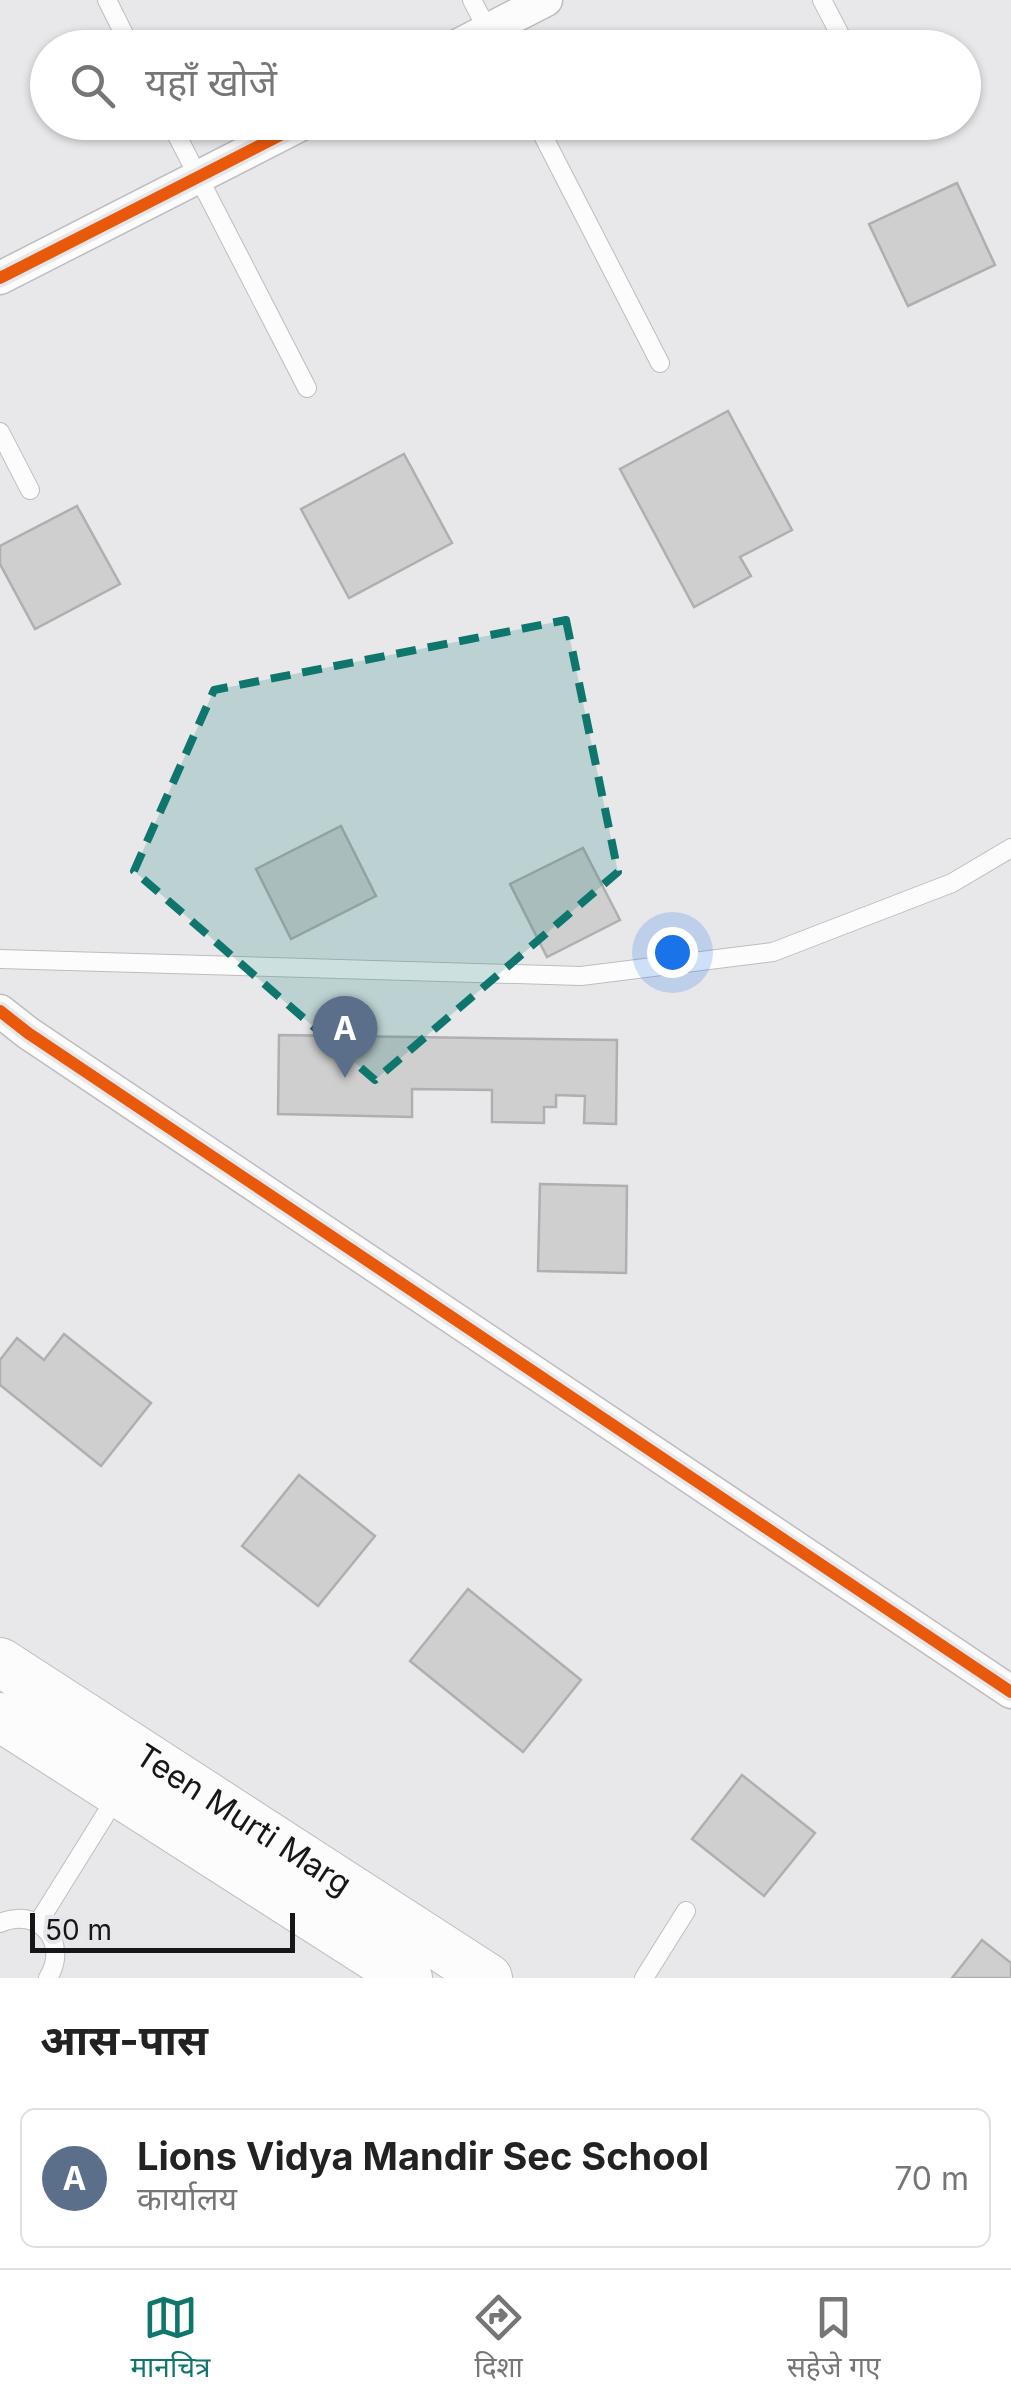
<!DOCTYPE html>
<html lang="hi">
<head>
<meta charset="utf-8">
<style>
	body { margin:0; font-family:Inter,"Noto Sans Devanagari",sans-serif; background:#f6f6f6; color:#222 }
	.scale { position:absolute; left:30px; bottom:25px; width:265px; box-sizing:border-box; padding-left:10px; border:5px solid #171719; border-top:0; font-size:28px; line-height:35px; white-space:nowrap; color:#171719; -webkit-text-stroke:8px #e7e7eb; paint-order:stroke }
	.you { position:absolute; left:672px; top:952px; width:35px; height:35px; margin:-25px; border:8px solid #fff; border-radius:50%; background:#1a73e8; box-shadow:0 0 0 15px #1a73e833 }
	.badge { display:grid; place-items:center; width:65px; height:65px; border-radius:50%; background:#0f766e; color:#fff; font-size:32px; font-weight:700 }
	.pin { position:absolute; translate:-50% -82px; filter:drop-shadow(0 2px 5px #0008) }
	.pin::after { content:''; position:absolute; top:52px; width:35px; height:30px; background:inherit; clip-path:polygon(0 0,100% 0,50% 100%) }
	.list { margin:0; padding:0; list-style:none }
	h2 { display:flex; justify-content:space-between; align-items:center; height:130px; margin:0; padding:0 40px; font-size:42px }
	h2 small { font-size:32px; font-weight:400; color:#767676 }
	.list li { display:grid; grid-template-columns:65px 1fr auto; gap:30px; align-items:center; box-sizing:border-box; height:140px; margin:0 20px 20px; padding:0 20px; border:2px solid #e0e0e0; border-radius:15px }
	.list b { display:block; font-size:38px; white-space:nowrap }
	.list p { margin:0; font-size:32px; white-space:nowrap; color:#767676 }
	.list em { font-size:32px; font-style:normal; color:#767676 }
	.icon { flex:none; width:55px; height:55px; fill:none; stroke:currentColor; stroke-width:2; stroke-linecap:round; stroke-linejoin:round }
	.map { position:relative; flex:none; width:1011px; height:1978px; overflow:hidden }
	.search { position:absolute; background:#fff; box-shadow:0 2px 8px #0004; left:30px; right:30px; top:30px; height:110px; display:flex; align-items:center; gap:25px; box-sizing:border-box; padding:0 35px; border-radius:55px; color:#767676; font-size:38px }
	.sheet { height:290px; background:#fff }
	nav { display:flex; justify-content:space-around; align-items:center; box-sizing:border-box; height:140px; border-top:2px solid #e0e0e0; background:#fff; font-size:28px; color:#767676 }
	nav a { display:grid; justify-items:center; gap:5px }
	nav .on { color:#0f766e }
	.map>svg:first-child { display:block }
	.building { fill:#d0cfd0; stroke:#afafaf; stroke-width:2.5 }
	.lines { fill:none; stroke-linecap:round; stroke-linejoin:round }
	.lane-casing { stroke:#bdbdbf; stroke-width:20 }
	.street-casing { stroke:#bdbdbf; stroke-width:35 }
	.secondary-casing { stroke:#bdbdbf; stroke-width:50 }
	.lane { stroke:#fcfcfc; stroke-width:18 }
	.street { stroke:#fcfcfc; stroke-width:32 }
	.secondary { stroke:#fcfcfc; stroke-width:48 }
	.cycleway-casing { stroke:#e7e7eb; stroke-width:19 }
	.cycleway { stroke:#e8590c; stroke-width:12 }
	.marked { fill:#0f766e; fill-opacity:0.2; stroke:#0f766e; stroke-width:8; stroke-dasharray:20 12; stroke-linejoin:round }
	.labels { text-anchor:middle; stroke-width:9; stroke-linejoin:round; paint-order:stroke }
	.street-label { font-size:32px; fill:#171719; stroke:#e7e7eb }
</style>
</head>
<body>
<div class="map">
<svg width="1011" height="1978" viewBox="0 0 1011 1978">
	<rect width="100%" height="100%" fill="#e8e8ea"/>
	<!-- building -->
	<path class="building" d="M957,183l38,82 -87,41 -39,-82z
		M728,411l64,119 -52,27 11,19 -57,31 -74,-138z
		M404,454l48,89 -103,55 -48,-89z
		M77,506l43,78 -85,45 -35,-65v-18z
		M341,826l35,70 -85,43 -35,-70z
		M583,848l37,72 -73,37 -37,-73z
		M279,1035l338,5 -1,84 -32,-1 1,-27 -29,-1v12h-12v16l-52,-1v-32l-80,-1v28l-134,-3z
		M540,1184l87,2 -1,87 -88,-2z
		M64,1334l87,69 -50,63 -101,-81v-25l17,-22 27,22z
		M299,1475l76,61 -57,70 -76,-60z
		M468,1589l113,91 -58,72 -113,-91z
		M742,1775l73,58 -51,63 -72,-57z
		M982,1940l29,23v15h-59z"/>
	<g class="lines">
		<!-- lane casing -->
		<g class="lane-casing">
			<path id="lane" d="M107,0l24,48
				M472,0l25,48
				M822,0l25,48
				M170,122l137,266
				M536,122l124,241
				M0,432l30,58
				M0,959l581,17 192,-24 179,-69 59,-35
				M0,1923c39,-17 70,20 48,55
				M38,1923l79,-127
				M644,1978l42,-67"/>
		</g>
		<!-- street casing -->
		<g class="street-casing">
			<path id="street" d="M453,48l93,-48
				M0,278l306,-156
				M0,1011l28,22 983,659"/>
		</g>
		<!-- secondary casing -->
		<g class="secondary-casing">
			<g id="secondary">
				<path id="s1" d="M0,1662l488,316"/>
				<path d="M0,1717l408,261"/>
			</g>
		</g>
		<!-- lane -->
		<use href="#lane" class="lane"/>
		<!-- street -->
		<use href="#street" class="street"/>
		<!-- secondary -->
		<use href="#secondary" class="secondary"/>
		<!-- cycleway casing -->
		<g class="cycleway-casing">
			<path id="cycleway" d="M0,278l306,-156
				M0,1011l28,22 983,659"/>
		</g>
		<!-- cycleway -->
		<use href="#cycleway" class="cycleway"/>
	</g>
	<!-- marked area -->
	<path class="marked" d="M566,620l52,252 -243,208 -241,-209 80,-181z"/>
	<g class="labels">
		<!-- street labels -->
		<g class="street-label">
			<text dy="11" stroke="none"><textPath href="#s1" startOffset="290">Teen Murti Marg</textPath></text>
		</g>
	</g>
</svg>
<div class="scale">50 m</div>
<div class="you"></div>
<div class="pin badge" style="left:345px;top:1078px;background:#5c6f8a">A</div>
<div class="search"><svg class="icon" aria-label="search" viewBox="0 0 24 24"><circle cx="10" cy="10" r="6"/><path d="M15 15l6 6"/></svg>यहाँ खोजें</div>
</div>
<section class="sheet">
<h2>आस-पास<small></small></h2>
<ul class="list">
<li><span class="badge" style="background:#5c6f8a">A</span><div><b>Lions Vidya Mandir Sec School</b><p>कार्यालय</p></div><em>70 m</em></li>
</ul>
</section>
<nav>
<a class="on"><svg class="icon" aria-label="map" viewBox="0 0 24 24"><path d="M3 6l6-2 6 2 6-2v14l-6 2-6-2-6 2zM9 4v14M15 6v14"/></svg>मानचित्र</a>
<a><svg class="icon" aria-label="directions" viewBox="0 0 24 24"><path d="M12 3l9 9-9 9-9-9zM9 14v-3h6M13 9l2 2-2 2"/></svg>दिशा</a>
<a><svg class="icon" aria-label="saved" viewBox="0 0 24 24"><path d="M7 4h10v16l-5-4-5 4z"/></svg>सहेजे गए</a>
</nav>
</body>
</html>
